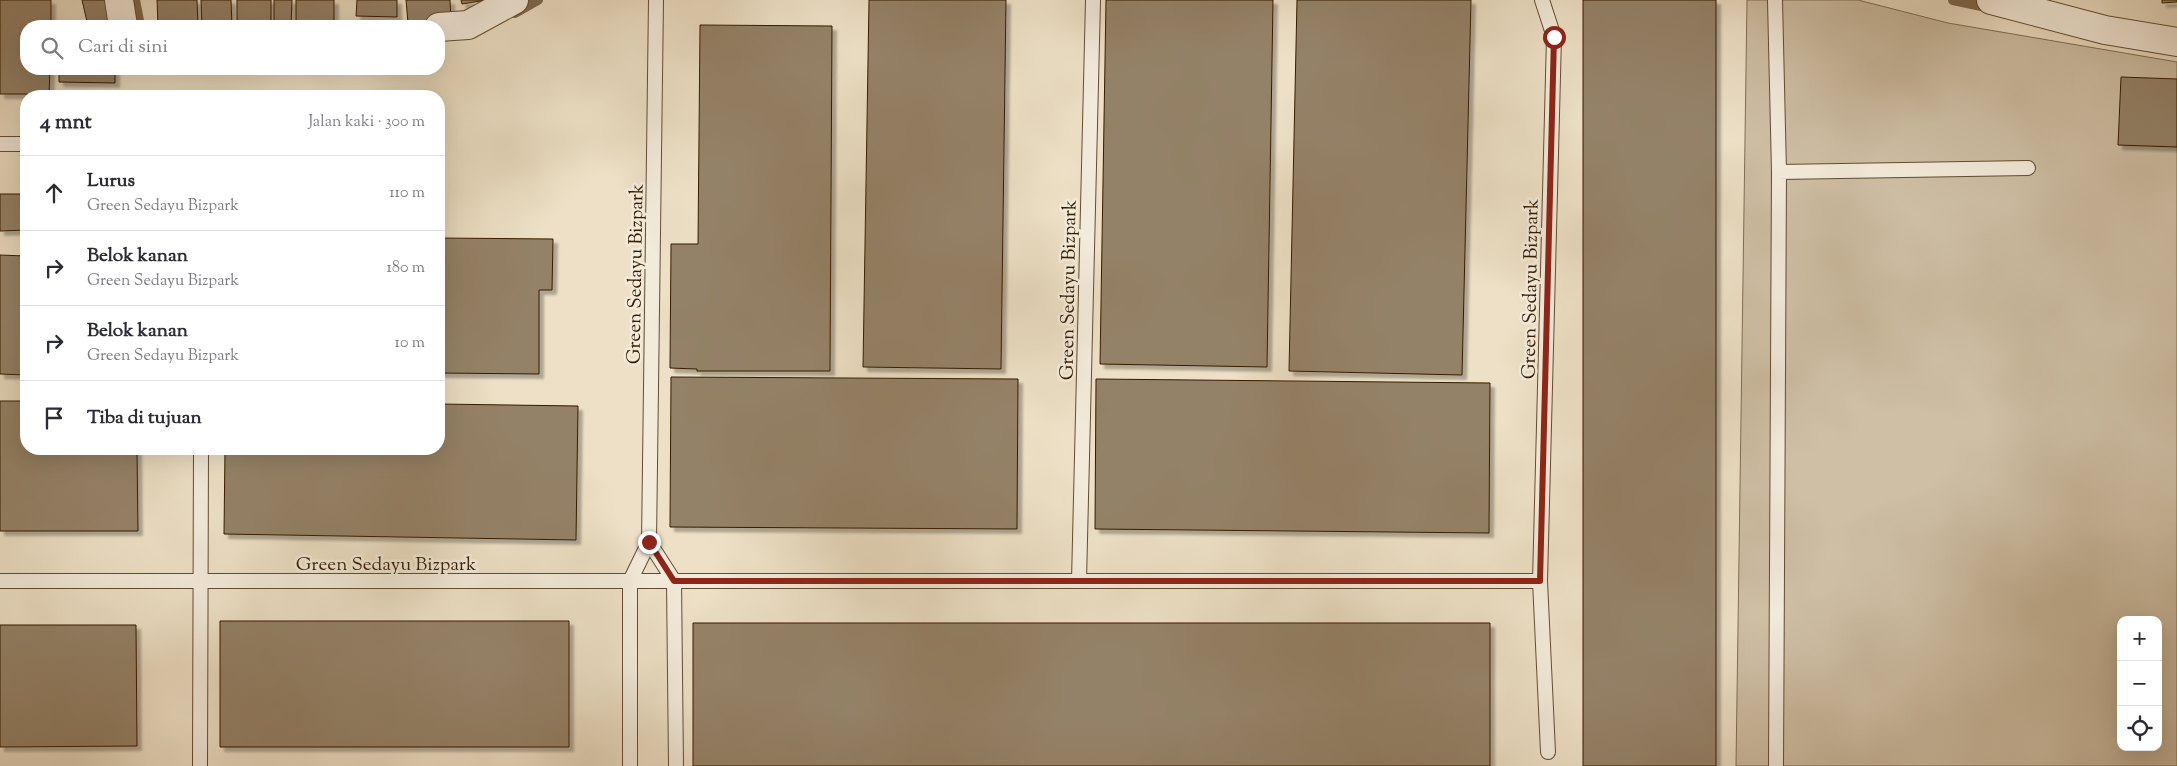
<!DOCTYPE html>
<html lang="id">
<head>
<meta charset="utf-8">
<style>
	body { margin:0; font-family:"Sorts Mill Goudy",serif; background:#f7f7f7; color:#2b2b33 }
	.controls { position:absolute; right:15px; bottom:15px; display:grid; overflow:hidden; border-radius:10px; box-shadow:0 5px 20px #0002 }
	.controls button { width:45px; height:45px; display:grid; place-items:center; padding:0; border:0; border-bottom:1px solid #e1e1e2; background:#fff; color:#2b2b33; font:25px sans-serif }
	.stop { position:absolute; width:15px; height:15px; margin:-11px; border:4px solid #8f2418; border-radius:50%; background:#fff }
	.stop.end { background:#8f2418; border-color:#fff; box-shadow:0 1px 5px #0008 }
	.list { margin:0; padding:0; list-style:none }
	h2 { display:flex; justify-content:space-between; align-items:center; height:65px; margin:0; padding:0 20px; font-size:21px }
	h2 small { font-size:16px; font-weight:400; color:#7c7c81 }
	.list li { display:grid; grid-template-columns:32px 1fr auto; gap:15px; align-items:center; box-sizing:border-box; height:75px; padding:0 20px; border-top:1px solid #e1e1e2 }
	.list b { display:block; font-size:19px; white-space:nowrap }
	.list p { margin:0; font-size:16px; white-space:nowrap; color:#7c7c81 }
	.list em { font-size:16px; font-style:normal; color:#7c7c81 }
	.icon { flex:none; width:28px; height:28px; fill:none; stroke:currentColor; stroke-width:2; stroke-linecap:round; stroke-linejoin:round }
	.map { position:relative; flex:none; width:2177px; height:766px; overflow:hidden }
	.search { position:absolute; background:#fff; box-shadow:0 5px 20px #0002; left:20px; top:20px; width:425px; height:55px; display:flex; align-items:center; gap:12px; box-sizing:border-box; padding:0 18px; border-radius:20px; color:#7c7c81; font-size:19px }
	.panel { position:absolute; background:#fff; box-shadow:0 5px 20px #0002; left:20px; top:90px; width:425px; height:365px; border-radius:20px }
	.map>svg:first-child { display:block }
	.green { fill:#cebfa5; stroke:#816e53; fill-rule:evenodd }
	.lines { fill:none; stroke-linecap:round; stroke-linejoin:round }
	.stream { stroke:#7d694f; stroke-width:10 }
	.building { fill:#948267; stroke:#341c01; filter:url(#shadow) }
	.lane-casing { stroke:#624d32; stroke-width:16 }
	.street-casing { stroke:#624d32; stroke-width:30 }
	.lane { stroke:#f3ebda; stroke-width:14 }
	.street { stroke:#f3ebda; stroke-width:28 }
	.route { stroke:#8f2418; stroke-width:6 }
	.labels { text-anchor:middle; stroke-width:5; stroke-linejoin:round; paint-order:stroke }
	.street-label { font-size:19px; fill:#341c01; stroke:#f3ebda }
</style>
</head>
<body>
<div class="map">
<svg width="2177" height="766" viewBox="0 0 2177 766">
	<defs>
		<filter id="shadow"><feDropShadow dx="4.5" dy="4.5" stdDeviation="1" flood-color="#0004"/></filter>
	</defs>
	<rect width="100%" height="100%" fill="#ede0c6"/>
	<filter id="stains"><feTurbulence type="fractalNoise" baseFrequency=".004" numOctaves="4"/><feColorMatrix values="0 0 0 0 .2 0 0 0 0 .09 0 0 0 0 .02 0 0 0 .5 -.17"/></filter>
	<radialGradient id="worn" r=".72"><stop offset=".6" stop-color="#630" stop-opacity="0"/><stop offset="1" stop-color="#630" stop-opacity=".3"/></radialGradient>
	<!-- green -->
	<path class="green" d="M1747,0h111l90,23 229,39v704h-441zM2121,620h37v127h-37z"/>
	<g class="lines">
		<!-- stream -->
		<path class="stream" d="M135,0l5,26
			M1953,0l38,8
			M515,13l23,-13
			M148,69h1"/>
	</g>
	<!-- building -->
	<path class="building" d="M0,0h51v26h-25v43h24l-1,25h-49z
		M82,0h25l7,26h-26z
		M157,0h40l1,26h-40z
		M201,0h30l1,26h-30z
		M237,0h34v26h-34z
		M274,0h18l-1,26h-17z
		M296,0h38v26h-38z
		M357,0h40v17l-41,-1z
		M406,0h44l1,21 -43,2z
		M461,0h26l-25,4z
		M869,0h137l-5,369 -138,-2z
		M1106,0h167l-6,367 -167,-3z
		M1297,0h174l-9,375 -173,-4z
		M1583,0h133v766h-133z
		M2162,0h15v2l-15,1z
		M700,25l132,1 -2,345h-133v-2l-27,-1 1,-124h27z
		M59,69h56v14l-56,-1z
		M2121,77l56,2v68l-59,-2z
		M0,194h26v36l-26,1z
		M439,238l114,1 -1,51h-13v84l-100,-1z
		M0,255l26,1v119l-26,-1z
		M671,377l347,2 -1,150 -347,-2z
		M1096,379l394,4 -1,150 -394,-4z
		M0,401h26v48h111l1,82h-138z
		M439,404l139,2 -2,134 -352,-6 1,-85h214z
		M220,621h349v126h-349z
		M693,623h797v143h-797z
		M0,625h136l1,121 -137,1z"/>
	<g class="lines">
		<!-- lane casing -->
		<g class="lane-casing">
			<path id="lane" d="M1542,0l12,37 -14,544 8,171
				M1775,0l4,172 -3,594
				M0,144h26
				M1779,172l249,-4
				M649,542l25,39 2,185
				M0,581h1540
				M1079,581l14,-581
				M200,766l1,-317
				M630,766v-185l19,-39 7,-542"/>
		</g>
		<!-- street casing -->
		<g class="street-casing">
			<path id="street" d="M119,0l4,26
				M1991,0l114,30 72,12
				M439,27l29,-2 46,-25"/>
		</g>
		<!-- lane -->
		<use href="#lane" class="lane"/>
		<!-- street -->
		<use href="#street" class="street"/>
	</g>
	<g class="lines">
		<!-- route -->
		<path class="route" d="M649,542l25,39h866l14,-544"/>
	</g>
	<g class="labels">
		<!-- street labels -->
		<g class="street-label">
			<text transform="translate(634 274) rotate(-89)" y="7">Green Sedayu Bizpark</text>
			<text transform="translate(1529 289) rotate(-89)" y="7">Green Sedayu Bizpark</text>
			<text transform="translate(1067 290) rotate(-89)" y="7">Green Sedayu Bizpark</text>
			<text x="386" y="570">Green Sedayu Bizpark</text>
		</g>
	</g>
	<rect width="100%" height="100%" filter="url(#stains)"/>
	<rect width="100%" height="100%" fill="url(#worn)"/>
</svg>
<div class="controls">
<button>+</button>
<button>−</button>
<button><svg class="icon" aria-label="locate" viewBox="0 0 24 24"><circle cx="12" cy="12" r="6"/><path d="M12 2v4M12 18v4M2 12h4M18 12h4"/></svg></button>
</div>
<div class="stop" style="left:1554px;top:37px"></div>
<div class="stop end" style="left:649px;top:542px"></div>
<div class="search"><svg class="icon" aria-label="search" viewBox="0 0 24 24"><circle cx="10" cy="10" r="6"/><path d="M15 15l6 6"/></svg>Cari di sini</div>
<section class="panel">
<h2>4 mnt<small>Jalan kaki · 300 m</small></h2>
<ul class="list">
<li><svg class="icon" aria-label="ahead" viewBox="0 0 24 24"><path d="M12 20V5M6 11l6-6 6 6"/></svg><div><b>Lurus</b><p>Green Sedayu Bizpark</p></div><em>110 m</em></li>
<li><svg class="icon" aria-label="right" viewBox="0 0 24 24"><path d="M7 20v-9h11M14 6l5 5-5 5"/></svg><div><b>Belok kanan</b><p>Green Sedayu Bizpark</p></div><em>180 m</em></li>
<li><svg class="icon" aria-label="right" viewBox="0 0 24 24"><path d="M7 20v-9h11M14 6l5 5-5 5"/></svg><div><b>Belok kanan</b><p>Green Sedayu Bizpark</p></div><em>10 m</em></li>
<li><svg class="icon" aria-label="arrive" viewBox="0 0 24 24"><path d="M6 21V4h12l-3 4 3 4H6"/></svg><div><b>Tiba di tujuan</b></div></li>
</ul>
</section>
</div>
</body>
</html>
